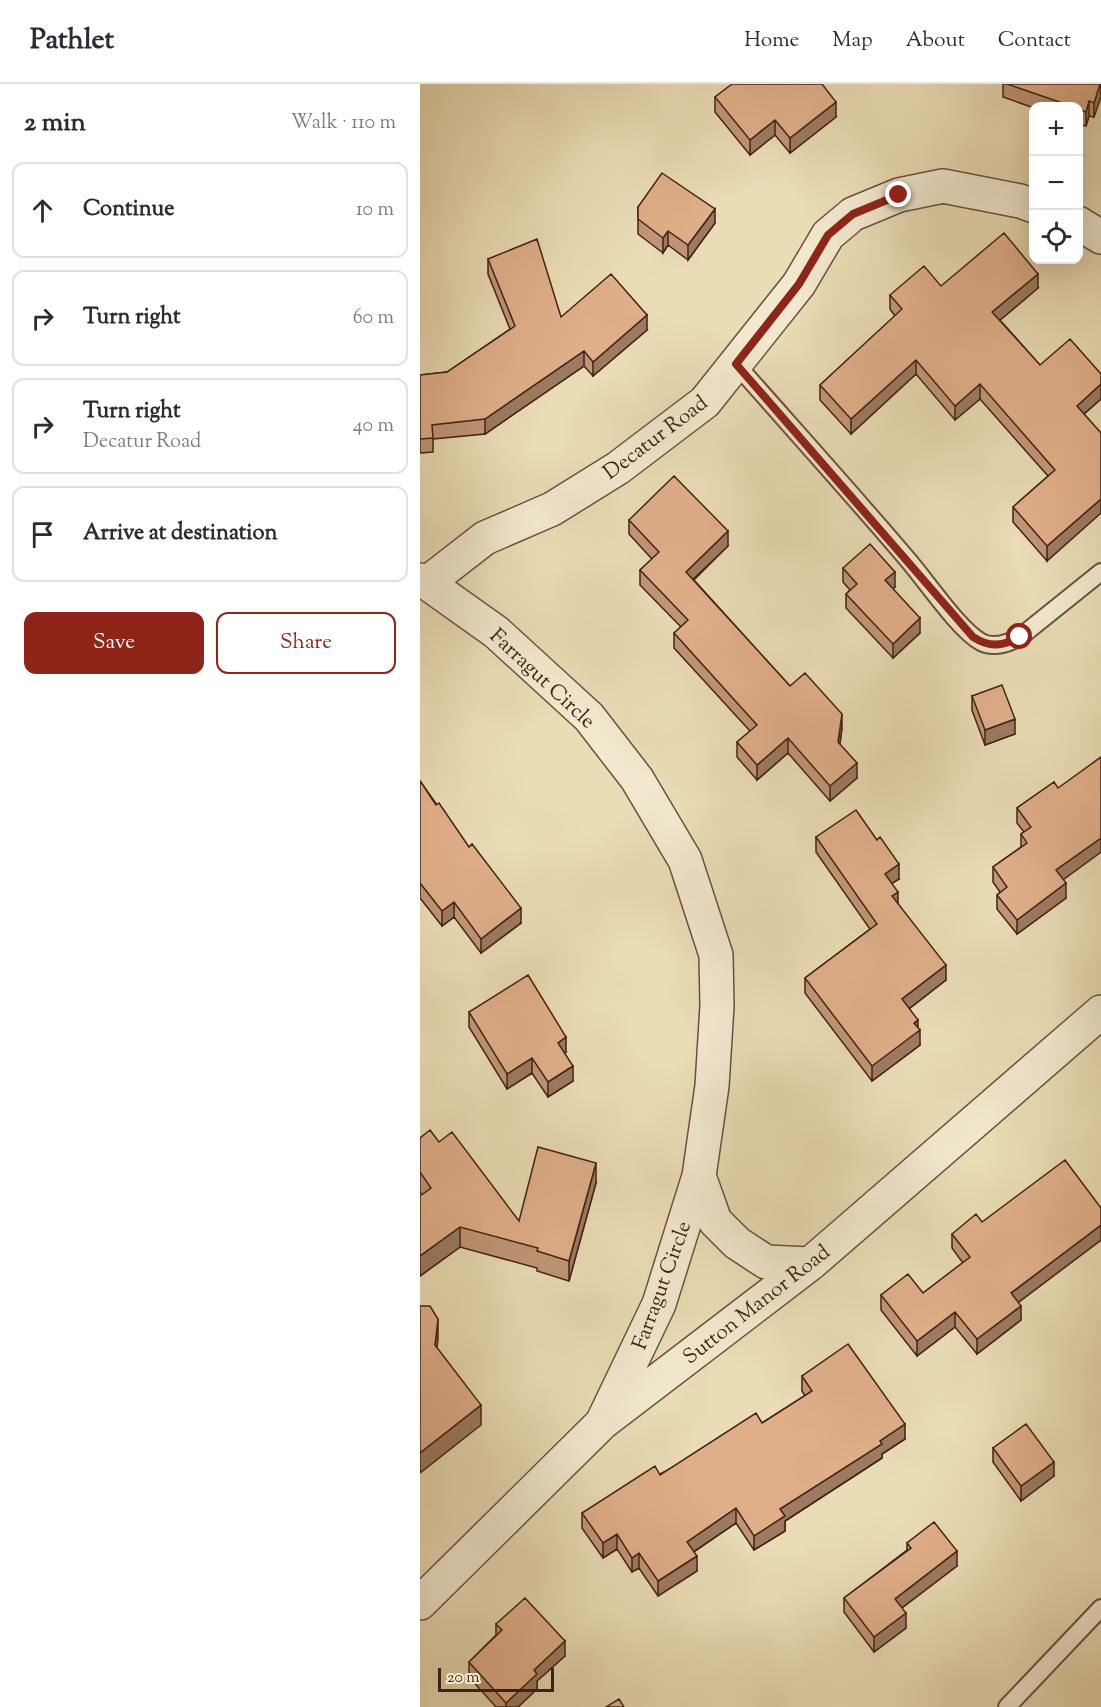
<!DOCTYPE html>
<html lang="en">
<head>
<meta charset="utf-8">
<style>
	body { margin:0; font-family:"Sorts Mill Goudy",serif; background:#f2f2f3; color:#2b2b33 }
	.controls { position:absolute; right:18px; top:18px; display:grid; overflow:hidden; border-radius:12px; box-shadow:0 6px 24px #0002 }
	.controls button { width:54px; height:54px; display:grid; place-items:center; padding:0; border:0; border-bottom:2px solid #e1e1e2; background:#fff; color:#2b2b33; font:30px sans-serif }
	.scale { position:absolute; left:18px; bottom:15px; width:116px; box-sizing:border-box; padding-left:6px; border:3px solid #402314; border-top:0; font-size:16px; line-height:21px; white-space:nowrap; color:#402314; -webkit-text-stroke:4px #f1e8cf; paint-order:stroke }
	.stop { position:absolute; width:18px; height:18px; margin:-14px; border:4px solid #8f2418; border-radius:50%; background:#fff }
	.stop.end { background:#8f2418; border-color:#fff; box-shadow:0 2px 6px #0008 }
	.list { margin:0; padding:0; list-style:none }
	h2 { display:flex; justify-content:space-between; align-items:center; height:78px; margin:0; padding:0 24px; font-size:26px }
	h2 small { font-size:20px; font-weight:400; color:#7c7c81 }
	.list li { display:grid; grid-template-columns:39px 1fr auto; gap:18px; align-items:center; box-sizing:border-box; height:96px; margin:0 12px 12px; padding:0 12px; border:2px solid #e1e1e2; border-radius:12px }
	.list b { display:block; font-size:22px; white-space:nowrap }
	.list p { margin:0; font-size:20px; white-space:nowrap; color:#7c7c81 }
	.list em { font-size:20px; font-style:normal; color:#7c7c81 }
	.actions { display:flex; gap:12px; padding:18px 24px }
	.actions a { flex:1; padding:14px 0; border:2px solid #8f2418; border-radius:12px; text-align:center; font-size:21px; color:#8f2418 }
	.actions .main { background:#8f2418; color:#fff }
	.icon { flex:none; width:33px; height:33px; fill:none; stroke:currentColor; stroke-width:2; stroke-linecap:round; stroke-linejoin:round }
	.map { position:relative; flex:none; width:681px; height:1623px; overflow:hidden }
	header { display:flex; align-items:center; gap:36px; box-sizing:border-box; height:84px; padding:0 30px; background:#fff; border-bottom:2px solid #e1e1e2 }
	header strong { font-size:28px }
	nav { display:flex; gap:33px; margin-inline-start:auto; font-size:21px }
	main { display:flex }
	aside { flex:1; background:#fff }
	.map>svg:first-child { display:block }
	.lines { fill:none; stroke-linecap:round; stroke-linejoin:round }
	.service-casing { stroke:#6a513c; stroke-width:20 }
	.minor-casing { stroke:#6a513c; stroke-width:36 }
	.service { stroke:#f1e8cf; stroke-width:16 }
	.minor { stroke:#f1e8cf; stroke-width:33 }
	.wall { fill:#c19677; stroke:#402314; stroke-width:1.5 }
	.shaded-wall { fill:#9d7a61; stroke:#402314; stroke-width:1.5 }
	.building { fill:#e0af8a; stroke:#402314; stroke-width:1.5 }
	.route { stroke:#8f2418; stroke-width:8 }
	.labels { text-anchor:middle; stroke-width:5; stroke-linejoin:round; paint-order:stroke }
	.street-label { font-size:21px; fill:#402314; stroke:#f1e8cf }
</style>
</head>
<body>
<header>
<strong>Pathlet</strong>
<nav><a>Home</a><a>Map</a><a>About</a><a>Contact</a></nav>
</header>
<main>
<aside>
<h2>2 min<small>Walk · 110 m</small></h2>
<ul class="list">
<li><svg class="icon" aria-label="ahead" viewBox="0 0 24 24"><path d="M12 20V5M6 11l6-6 6 6"/></svg><div><b>Continue</b></div><em>10 m</em></li>
<li><svg class="icon" aria-label="right" viewBox="0 0 24 24"><path d="M7 20v-9h11M14 6l5 5-5 5"/></svg><div><b>Turn right</b></div><em>60 m</em></li>
<li><svg class="icon" aria-label="right" viewBox="0 0 24 24"><path d="M7 20v-9h11M14 6l5 5-5 5"/></svg><div><b>Turn right</b><p>Decatur Road</p></div><em>40 m</em></li>
<li><svg class="icon" aria-label="arrive" viewBox="0 0 24 24"><path d="M6 21V4h12l-3 4 3 4H6"/></svg><div><b>Arrive at destination</b></div></li>
</ul>
<div class="actions"><a class="main">Save</a><a>Share</a></div>
</aside>
<div class="map">
<svg width="681" height="1623" viewBox="0 0 681 1623">
	<rect width="100%" height="100%" fill="#eadcb5"/>
	<filter id="stains"><feTurbulence type="fractalNoise" baseFrequency=".00333" numOctaves="4"/><feColorMatrix values="0 0 0 0 .2 0 0 0 0 .09 0 0 0 0 .02 0 0 0 .5 -.17"/></filter>
	<radialGradient id="worn" r=".72"><stop offset=".6" stop-color="#630" stop-opacity="0"/><stop offset="1" stop-color="#630" stop-opacity=".3"/></radialGradient>
	<g class="lines">
		<!-- service casing -->
		<g class="service-casing">
			<path id="service" d="M316,280c58,66 116,130 172,196 19,22 51,70 73,82 13,7 28,1 39,-5l81,-65
				M587,1623l94,-99"/>
		</g>
		<!-- minor casing -->
		<g class="minor-casing">
			<path id="minor" d="M658,139l23,14
				M0,496l7,3 69,49 93,85 48,62 48,81 31,95 1,51 -5,80 -13,90 -40,128 -57,119
				M7,499l58,-45 67,-29 66,-41 87,-66 94,-118 29,-49 25,-21 46,-19 44,-9 77,15 14,5
				M279,1092l16,45 22,22 29,19 44,2
				M0,1519l182,-180 208,-159 291,-252"/>
		</g>
		<!-- service -->
		<use href="#service" class="service"/>
		<!-- minor -->
		<use href="#minor" class="minor"/>
	</g>
	<!-- wall -->
	<path class="wall" d="M583,0h98l-7,33 -5,-1 -3,10 -8,-2v-18h-44v2l-31,-11z
		M295,13l121,20 -46,36 -15,-18 -25,20 -35,-43z
		M218,123l77,16 -27,37 -20,-15 -5,8 -25,-19z
		M68,175l73,58 86,13 -54,46 -9,-10 -99,68 -52,5v13l-13,1v-78l27,-3 63,-43 -22,-55z
		M521,202l97,2 -38,32 40,45 61,34 -17,15 -37,147 -34,-39v-15l35,-31 -68,-77 -25,21 -39,-46 -65,60 -31,-34v-15l75,-69 -5,-7v-14z
		M209,436l99,26 -34,34 96,106 52,42 -2,16 17,34 -27,23 -42,-48 -31,27 -20,-23v-15l13,-11 -76,-83v-15l7,-6 -41,-42v-15l12,-11 -23,-25z
		M423,484l52,19 -2,2 27,44 -27,25 -47,-50v-14l4,-4 -7,-8z
		M552,612l43,38 -30,11 -13,-35z
		M0,697l101,142 -40,30 -27,-36 -12,9 -22,-28z
		M634,698l9,98 3,18 -49,36 -20,-25v-14l3,-3 -7,-10v-15l28,-20v-13l3,-2 -7,-9v-15z
		M396,753l83,42 -7,4 6,21 48,76 -37,29 11,36 -48,36 -67,-88v-15l65,-49 -54,-77z
		M49,928l97,40 -2,1 9,28 -25,16 -16,-24 -25,16 -38,-62z
		M0,1054l19,4 80,79 77,-38 -27,98 -32,-10v-3l-77,-21 -40,29v-80l2,-1 -2,-3z
		M681,1124v32l-83,62 3,18 -44,34 -22,-27 -38,29 -36,-46v-15l42,-2 40,-30 -11,-15v-14l30,-12z
		M382,1292l103,63 -23,15v4l-97,63v10l-31,19 -18,-27 -42,29 3,19 -39,25 -19,-28 -7,4 -15,-23 -14,9 -21,-30v-15l180,-90 43,-27 -3,-5z
		M573,1364l61,28 -33,25 -28,-39z
		M487,1459l50,23 -55,42 4,20 -32,24 -30,-40v-14l63,-48z
		M76,1540l69,32 -28,25v8l-19,18h-22l-27,-30v-15l27,-27z"/>
	<!-- shaded-wall -->
	<path class="shaded-wall" d="M680,0l1,13 -7,20v-14z
		M669,17v15l-3,10v-14z
		M416,18v15l-46,36v-15z
		M355,36v15l-25,20v-15z
		M295,125v14l-27,37v-15z
		M248,147v14l-5,8v-15z
		M618,190v14l-46,39v-15z
		M227,231v15l-54,46v-14z
		M164,267v15l-99,68v-15z
		M496,276v14l-65,60v-15z
		M560,300v15l-25,21v-14z
		M681,300v15l-24,21v-14z
		M681,415v14l-54,48v-15z
		M308,447v15l-42,40v-14z
		M475,488v15l-10,8v-15z
		M500,534v15l-27,25v-14z
		M422,630v14l-4,28v-14z
		M595,635v15l-30,11v-15z
		M368,654v15l-31,27v-15z
		M437,679v15l-27,23v-15z
		M681,754v14l-45,33v-15z
		M479,780v15l-14,9v-14z
		M646,799v15l-49,36v-14z
		M478,808v14l-6,-10z
		M34,818v15l-12,9v-15z
		M101,824v15l-40,30v-14z
		M526,881v15l-44,34v-15z
		M498,936v12l2,-2v15l-48,36v-15z
		M146,953v15l-8,5v-14z
		M112,974v15l-25,16v-15z
		M153,982v15l-25,16v-15z
		M176,1079v20l-27,98v-20z
		M681,1141v15l-90,68v-15z
		M40,1143v20l-40,29v-20z
		M601,1222v14l-44,34v-15z
		M535,1228v15l-38,29v-15z
		M18,1235v20l-3,25v-19z
		M61,1321v20l-61,48v-20z
		M485,1340v15l-23,15v4l-97,63v10l-31,19v-14l26,-27z
		M634,1378v14l-33,25v-15z
		M316,1424v15l-49,33v-14z
		M197,1450v15l-14,9v-15z
		M537,1467v15l-62,47v-14z
		M219,1469v15l-7,4v-14z
		M277,1472v15l-39,25v-15z
		M486,1529v15l-32,24v-15z
		M145,1557v15l-28,25v8l-19,18h-12v-4l28,-33z"/>
	<!-- building -->
	<path class="building" d="M312,0h90l14,18 -46,36 -15,-18 -25,20 -35,-43z
		M587,0h93l-6,19 -5,-2 -3,11 -8,-3v-3h-7z
		M242,89l53,36 -27,36 -20,-14 -5,7 -25,-19v-12z
		M584,149l34,41 -46,38 48,53 30,-26 31,35v10l-24,22 24,27v66l-54,47 -34,-39 42,-37 -75,-86 -25,22 -39,-46 -65,59 -31,-34 82,-76 -12,-14 34,-29 17,20z
		M117,155l24,78 50,-43 36,41 -54,47 -9,-11 -99,68 -53,6 1,13 -13,1v-64l27,-3 68,-46 -27,-67z
		M254,392l54,55 -42,41 104,114 15,-13 37,41 -4,28 19,21 -27,23 -42,-48 -31,27 -20,-23 20,-17 -83,-92 14,-13 -48,-50 19,-18 -30,-32z
		M450,460l25,28 -10,8 35,38 -27,26 -47,-50 11,-10 -14,-16z
		M582,601l13,34 -30,11 -13,-34z
		M681,673v81l-45,32 10,13 -49,37 -20,-25 10,-8 -14,-20 34,-24 -6,-9 10,-7 -14,-19 37,-26 4,6z
		M0,697l16,24 3,-2 30,44 3,-3 49,64 -40,31 -27,-37 -12,9 -22,-28z
		M436,726l21,30 3,-3 19,27 -14,10 13,18 -6,4 54,69 -44,34 16,21 -4,3 6,7 -48,36 -67,-88 72,-54 -61,-87z
		M108,891l38,62 -8,6 15,23 -25,16 -16,-24 -25,16 -38,-62z
		M10,1046l9,12 13,-10 67,89 19,-74 58,16 -27,98 -32,-10 1,-3 -78,-21 -40,29v-60l11,-8 -11,-16v-34z
		M645,1076l36,48v17l-90,68 10,13 -44,33 -22,-27 -38,29 -36,-46 27,-21 15,19 47,-36 -18,-23 24,-20 6,8z
		M0,1222h10l8,13 -3,26 46,60 -61,48z
		M428,1260l57,80 -25,17 2,3 -102,65 5,7 -31,20 -18,-28 -49,34 10,14 -39,25 -19,-28 -7,5 -15,-24 -14,9 -21,-30 73,-47 5,9 96,-62 6,10 50,-32 -10,-15z
		M606,1340l28,38 -33,24 -28,-38z
		M514,1438l23,29 -62,48 11,14 -32,24 -30,-39 67,-50 -4,-5z
		M105,1514l40,43 -31,29 3,4 -31,29 -37,-41 33,-32 -6,-6z
		M199,1615l5,8h-18z"/>
	<g class="lines">
		<!-- route -->
		<path class="route" d="M479,111l-46,19 -25,21 -29,49 -63,80 237,273c17,11 30,9 47,0"/>
	</g>
	<g class="labels">
		<!-- street labels -->
		<g class="street-label">
			<text transform="translate(235 353) rotate(-37)" y="7">Decatur Road</text>
			<text transform="translate(123 594) rotate(43)" y="7">Farragut Circle</text>
			<text transform="translate(241 1201) rotate(-70)" y="7">Farragut Circle</text>
			<text transform="translate(336 1220) rotate(-38)" y="7">Sutton Manor Road</text>
		</g>
	</g>
	<rect width="100%" height="100%" filter="url(#stains)"/>
	<rect width="100%" height="100%" fill="url(#worn)"/>
</svg>
<div class="controls">
<button>+</button>
<button>−</button>
<button><svg class="icon" aria-label="locate" viewBox="0 0 24 24"><circle cx="12" cy="12" r="6"/><path d="M12 2v4M12 18v4M2 12h4M18 12h4"/></svg></button>
</div>
<div class="scale">20 m</div>
<div class="stop" style="left:600px;top:553px"></div>
<div class="stop end" style="left:479px;top:111px"></div>
</div>
</main>
</body>
</html>
